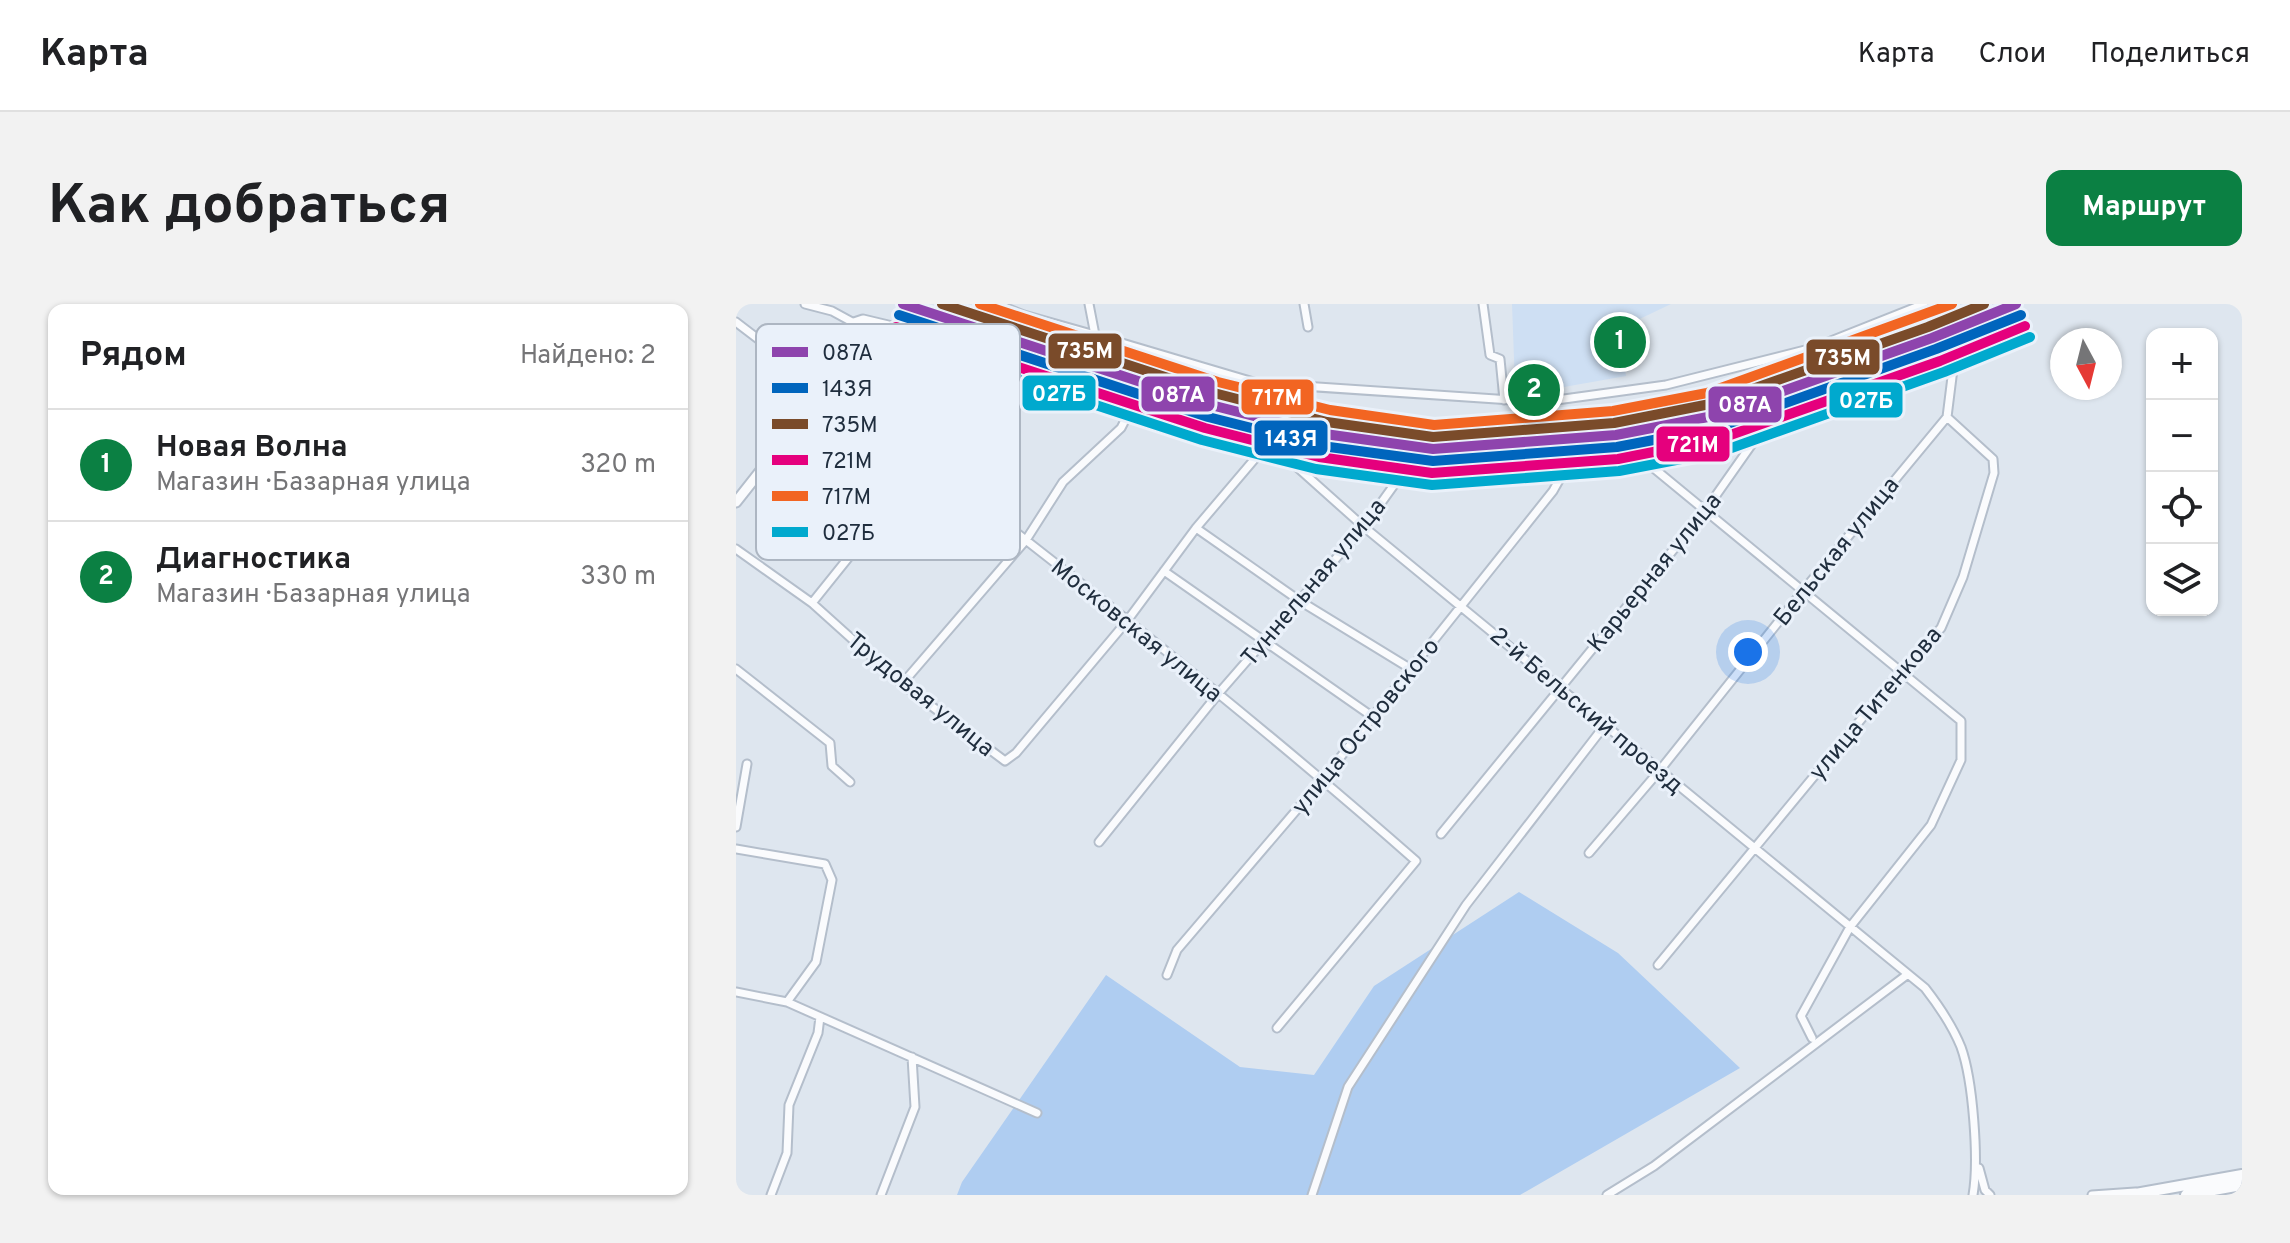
<!DOCTYPE html>
<html lang="ru">
<head>
<meta charset="utf-8">
<style>
	body { margin:0; font-family:Overpass,sans-serif; background:#f2f2f2; color:#202124 }
	.controls { position:absolute; right:24px; top:24px; display:grid; overflow:hidden; border-radius:16px; box-shadow:0 2px 6px #0004 }
	.controls button { width:72px; height:72px; display:grid; place-items:center; padding:0; border:0; border-bottom:2px solid #e0e0e0; background:#fff; color:#202124; font:40px sans-serif }
	.compass { position:absolute; left:1314px; top:24px; width:72px; height:72px; border-radius:50%; background:#fff; box-shadow:0 2px 6px #0004; rotate:173deg }
	.you { position:absolute; left:1012px; top:348px; width:28px; height:28px; margin:-20px; border:6px solid #fff; border-radius:50%; background:#1a73e8; box-shadow:0 0 0 12px #1a73e833 }
	.badge { display:grid; place-items:center; width:52px; height:52px; border-radius:50%; background:#0b8043; color:#fff; font-size:26px; font-weight:700 }
	.pin { position:absolute; translate:-50% -50%; border:4px solid #fff; box-shadow:0 2px 8px #0006 }
	.list { margin:0; padding:0; list-style:none }
	h2 { display:flex; justify-content:space-between; align-items:center; height:104px; margin:0; padding:0 32px; font-size:34px }
	h2 small { font-size:26px; font-weight:400; color:#757577 }
	.list li { display:grid; grid-template-columns:52px 1fr auto; gap:24px; align-items:center; box-sizing:border-box; height:112px; padding:0 32px; border-top:2px solid #e0e0e0 }
	.list b { display:block; font-size:30px; white-space:nowrap }
	.list p { margin:0; font-size:26px; white-space:nowrap; color:#757577 }
	.list em { font-size:26px; font-style:normal; color:#757577 }
	.icon { flex:none; width:44px; height:44px; fill:none; stroke:currentColor; stroke-width:2; stroke-linecap:round; stroke-linejoin:round }
	.map { position:relative; flex:none; width:1506px; height:891px; overflow:hidden; border-radius:16px }
	header { display:flex; align-items:center; gap:48px; box-sizing:border-box; height:112px; padding:0 40px; background:#fff; border-bottom:2px solid #e0e0e0 }
	header strong { font-size:38px }
	nav { display:flex; gap:44px; margin-inline-start:auto; font-size:28px }
	.intro { display:flex; align-items:center; justify-content:space-between; box-sizing:border-box; height:192px; padding:0 48px }
	h1 { margin:0; font-size:56px }
	.button { padding:20px 36px; border-radius:16px; background:#0b8043; color:#fff; font-size:28px; font-weight:700 }
	main { display:flex; gap:48px; padding:0 48px }
	aside { flex:1; background:#fff; border-radius:16px; box-shadow:0 2px 6px #0004 }
	.map>svg:first-child { display:block }
	.built { fill:#cedff3 }
	.green { fill:#afcdf1 }
	.lines { fill:none; stroke-linecap:round; stroke-linejoin:round }
	.minor-casing { stroke:#b4becb; stroke-width:11 }
	.major-casing { stroke:#b4becb; stroke-width:13 }
	.highway-casing { stroke:#b4becb; stroke-width:14 }
	.minor { stroke:#fafbfd; stroke-width:7 }
	.major { stroke:#fafbfd; stroke-width:9 }
	.highway { stroke:#fafbfd; stroke-width:10 }
	.rail-1-casing { stroke:#eaf1fa; stroke-width:16 }
	.rail-2-casing { stroke:#eaf1fa; stroke-width:16 }
	.rail-3-casing { stroke:#eaf1fa; stroke-width:16 }
	.rail-4-casing { stroke:#eaf1fa; stroke-width:16 }
	.rail-5-casing { stroke:#eaf1fa; stroke-width:16 }
	.rail-6-casing { stroke:#eaf1fa; stroke-width:16 }
	.rail-1 { stroke:#8e44ad; stroke-width:10 }
	.rail-2 { stroke:#0065bd; stroke-width:10 }
	.rail-3 { stroke:#7a4b2a; stroke-width:10 }
	.rail-4 { stroke:#e5007d; stroke-width:10 }
	.rail-5 { stroke:#f26522; stroke-width:10 }
	.rail-6 { stroke:#00a9ce; stroke-width:10 }
	.labels { text-anchor:middle; stroke-width:6; stroke-linejoin:round; paint-order:stroke }
	.street-label { font-size:24px; fill:#202e3e; stroke:#eaf1fa }
	.key { fill:#eaf1fa; stroke:#adb6c2; stroke-width:2 }
	.key-label { font-size:22px; fill:#202e3e }
	.line-badge { stroke:#eaf1fa; stroke-width:3 }
	.badge-label { font-size:22px; text-anchor:middle; font-weight:bold; fill:#fff }
</style>
</head>
<body>
<header>
<strong>Карта</strong>
<nav><a>Карта</a><a>Слои</a><a>Поделиться</a></nav>
</header>
<div class="intro"><h1>Как добраться</h1><a class="button">Маршрут</a></div>
<main>
<aside>
<h2>Рядом<small>Найдено: 2</small></h2>
<ul class="list">
<li><span class="badge">1</span><div><b>Новая Волна</b><p>Магазин · Базарная улица</p></div><em>320 m</em></li>
<li><span class="badge">2</span><div><b>Диагностика</b><p>Магазин · Базарная улица</p></div><em>330 m</em></li>
</ul>
</aside>
<div class="map">
<svg width="1506" height="891" viewBox="0 0 1506 891">
	<rect width="100%" height="100%" fill="#dee6ef"/>
	<!-- built -->
	<path class="built" d="M776,0h159l-46,22 -2,29 3,21 -79,14 -32,-4z"/>
	<!-- green -->
	<path class="green" d="M783,588l99,61 122,115 -220,127h-563l5,-13 144,-207 134,92 74,8 60,-89z"/>
	<g class="lines">
		<!-- minor casing -->
		<g class="minor-casing">
			<path id="minor" d="M69,0l27,7 22,12
				M260,0l28,11 71,20
				M353,0l6,31 162,48 285,19 124,-17 147,-37 111,-44
				M568,0l4,23
				M747,0l7,51 10,4 4,41
				M0,18c96,74 195,144 291,219 132,103 263,209 389,320l-139,167
				M176,28l13,6 211,61 133,43 95,85 561,461c14,18 27,37 36,59 12,33 18,113 12,148
				M460,224l104,73 111,68
				M0,245l76,54 90,81 103,77 11,-8 111,-132 69,-93 73,-86
				M428,267l209,146
				M76,299l126,-157
				M0,365l94,74 2,23 18,16
				M166,380l124,-144 37,-58 58,-54 15,-29
				M0,523l11,-63
				M705,530l264,-323 54,-77 15,-10 61,-15 21,-1 98,-47
				M363,538l119,-148 148,-170 38,-53 77,7 81,-3 83,-14 316,260v39l-30,65 -81,102 -49,89 11,22
				M0,545l89,15 7,16 -16,82 -29,40
				M853,549l71,-83 143,-179 144,-174 7,-56v-16
				M922,661l243,-294 40,-43 22,-51 31,-104 -1,-14 -46,-42
				M431,671l10,-25 146,-171 230,-288 9,-16
				M0,688l51,10 250,111
				M1243,864l6,22 5,5
				M35,891l16,-42 2,-48 29,-72 2,-16
				M145,891l34,-88 -3,-50
				M576,891l36,-108 118,-182 139,-180
				M871,891l47,-29 254,-192
				M1356,891l43,-3"/>
		</g>
		<!-- major casing -->
		<g class="major-casing">
			<path id="major" d="M108,65l7,-27 -1,-13 4,-6 9,-3 46,11
				M0,198l82,-104 44,-45 15,-12 16,-6 19,-3 14,-6 20,-22"/>
		</g>
		<!-- highway casing -->
		<g class="highway-casing">
			<path id="highway" d="M1394,891l112,-20
				M1450,891l56,-10"/>
		</g>
		<!-- minor -->
		<use href="#minor" class="minor"/>
		<!-- major -->
		<use href="#major" class="major"/>
		<!-- highway -->
		<use href="#highway" class="highway"/>
		<!-- rail-1 casing -->
		<g class="rail-1-casing">
			<path id="rail-1" d="M167,0l308,101 114,29 108,15 183,-14 97,-19 219,-78 84,-34"/>
		</g>
		<!-- rail-2 casing -->
		<g class="rail-2-casing">
			<path id="rail-2" d="M163,11l309,102 114,29 111,15 184,-14 99,-19 220,-79 85,-34"/>
		</g>
		<!-- rail-3 casing -->
		<g class="rail-3-casing">
			<path id="rail-3" d="M206,0l272,89 113,29 106,15 181,-14 96,-19 218,-77 56,-23"/>
		</g>
		<!-- rail-4 casing -->
		<g class="rail-4-casing">
			<path id="rail-4" d="M160,23l309,101 114,29 113,16 186,-14 101,-20 221,-78 85,-35"/>
		</g>
		<!-- rail-5 casing -->
		<g class="rail-5-casing">
			<path id="rail-5" d="M244,0l238,78 112,28 104,15 179,-14 94,-18 245,-89"/>
		</g>
		<!-- rail-6 casing -->
		<g class="rail-6-casing">
			<path id="rail-6" d="M156,34l310,102 114,29 116,16 187,-14 104,-20 221,-79 86,-35"/>
		</g>
		<!-- rail-1 -->
		<use href="#rail-1" class="rail-1"/>
		<!-- rail-2 -->
		<use href="#rail-2" class="rail-2"/>
		<!-- rail-3 -->
		<use href="#rail-3" class="rail-3"/>
		<!-- rail-4 -->
		<use href="#rail-4" class="rail-4"/>
		<!-- rail-5 -->
		<use href="#rail-5" class="rail-5"/>
		<!-- rail-6 -->
		<use href="#rail-6" class="rail-6"/>
	</g>
	<g class="labels">
		<!-- street labels -->
		<g class="street-label">
			<text transform="translate(1100 247) rotate(-51)" y="8">Бельская улица</text>
			<text transform="translate(918 268) rotate(-51)" y="8">Карьерная улица</text>
			<text transform="translate(577 278) rotate(-50)" y="8">Туннельная улица</text>
			<text transform="translate(401 326) rotate(39)" y="8">Московская улица</text>
			<text transform="translate(185 390) rotate(39)" y="8">Трудовая улица</text>
			<text transform="translate(1139 399) rotate(-50)" y="8">улица Титенкова</text>
			<text transform="translate(851 406) rotate(40)" y="8">2-й Бельский проезд</text>
			<text transform="translate(629 422) rotate(-51)" y="8">улица Островского</text>
		</g>
	</g>
	<!-- legend -->
	<rect x="20" y="20" width="264" height="236" rx="12" class="key"/>
	<rect x="36" y="43" width="36" height="10" fill="#8e44ad"/>
	<rect x="36" y="79" width="36" height="10" fill="#0065bd"/>
	<rect x="36" y="115" width="36" height="10" fill="#7a4b2a"/>
	<rect x="36" y="151" width="36" height="10" fill="#e5007d"/>
	<rect x="36" y="187" width="36" height="10" fill="#f26522"/>
	<rect x="36" y="223" width="36" height="10" fill="#00a9ce"/>
	<g class="key-label">
		<text x="86" y="56">087А</text>
		<text x="86" y="92">143Я</text>
		<text x="86" y="128">735М</text>
		<text x="86" y="164">721М</text>
		<text x="86" y="200">717М</text>
		<text x="86" y="236">027Б</text>
	</g>
	<g class="line-badge">
		<rect x="311" y="28" width="76" height="38" rx="8" fill="#7a4b2a"/>
		<rect x="1069" y="34" width="76" height="38" rx="8" fill="#7a4b2a"/>
		<rect x="285" y="70" width="76" height="38" rx="8" fill="#00a9ce"/>
		<rect x="404" y="71" width="76" height="38" rx="8" fill="#8e44ad"/>
		<rect x="504" y="74" width="75" height="38" rx="8" fill="#f26522"/>
		<rect x="1092" y="77" width="76" height="38" rx="8" fill="#00a9ce"/>
		<rect x="971" y="81" width="76" height="39" rx="8" fill="#8e44ad"/>
		<rect x="517" y="115" width="76" height="38" rx="8" fill="#0065bd"/>
		<rect x="919" y="121" width="76" height="38" rx="8" fill="#e5007d"/>
	</g>
	<g class="badge-label">
		<text x="349" y="54">735М</text>
		<text x="1107" y="61">735М</text>
		<text x="323" y="97">027Б</text>
		<text x="442" y="98">087А</text>
		<text x="541" y="101">717М</text>
		<text x="1130" y="104">027Б</text>
		<text x="1009" y="108">087А</text>
		<text x="555" y="142">143Я</text>
		<text x="957" y="148">721М</text>
	</g>
</svg>
<div class="controls">
<button>+</button>
<button>−</button>
<button><svg class="icon" aria-label="locate" viewBox="0 0 24 24"><circle cx="12" cy="12" r="6"/><path d="M12 2v4M12 18v4M2 12h4M18 12h4"/></svg></button>
<button><svg class="icon" aria-label="layers" viewBox="0 0 24 24"><path d="M12 4l9 5-9 5-9-5zM3 14l9 5 9-5"/></svg></button>
</div>
<svg class="compass" viewBox="-18 -18 36 36"><path d="M0-13l5 13h-10z" fill="#e53935"/><path d="M0 13l5-13h-10z" fill="#757577"/></svg>
<div class="you"></div>
<div class="pin badge" style="left:884px;top:38px">1</div>
<div class="pin badge" style="left:798px;top:86px">2</div>
</div>
</main>
</body>
</html>
